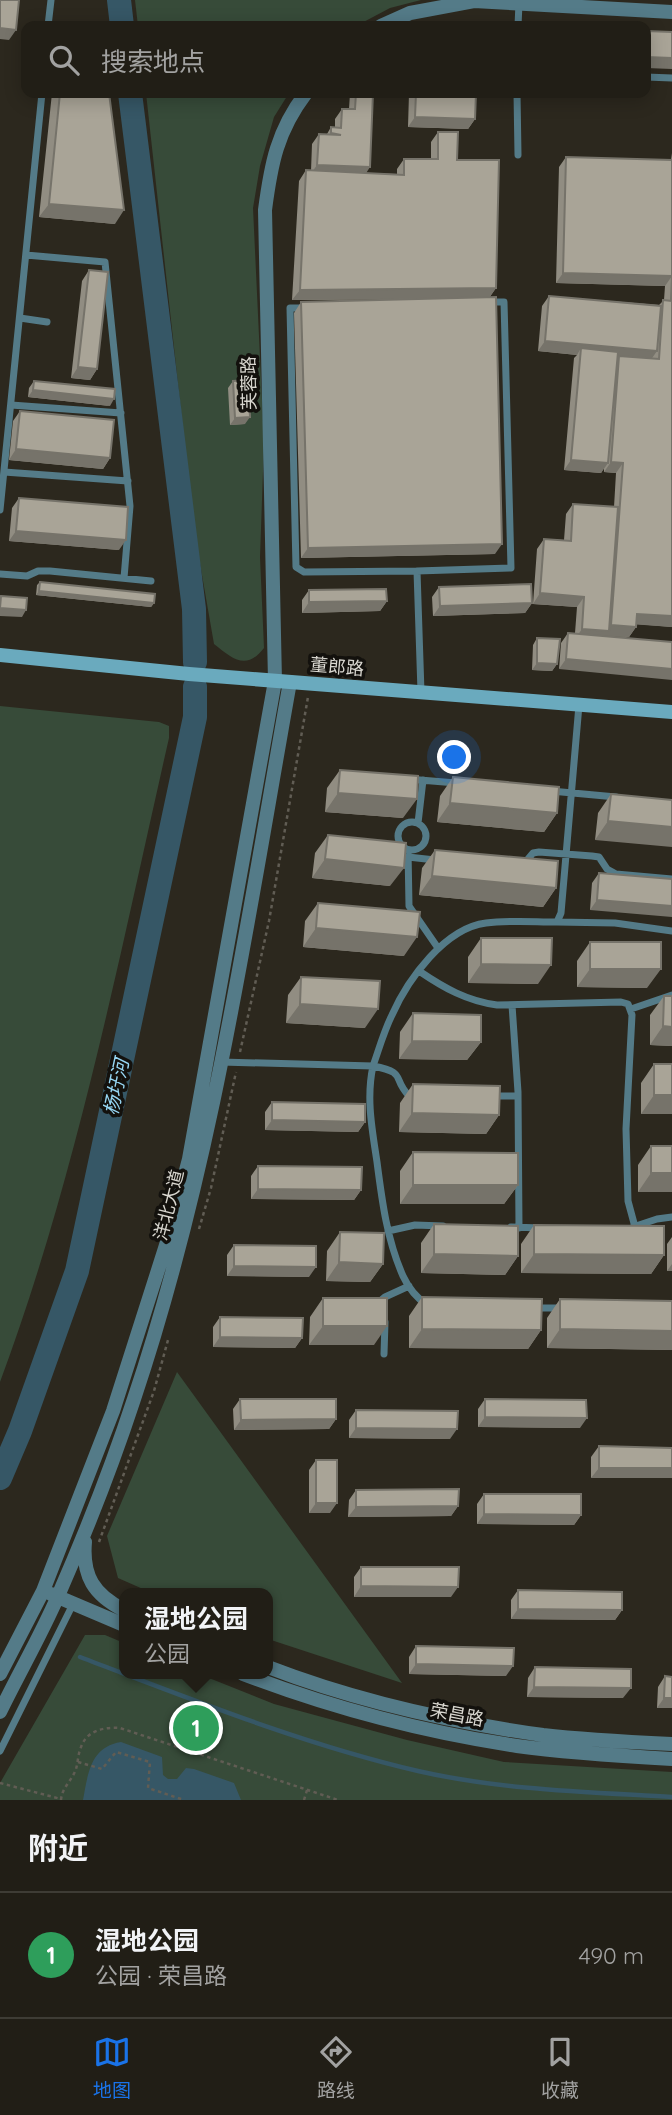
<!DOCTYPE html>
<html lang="zh">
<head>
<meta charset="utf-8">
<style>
	body { margin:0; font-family:Quicksand,"Noto Sans SC",sans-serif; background:#29271f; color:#f1f3f6 }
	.you { position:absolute; left:455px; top:758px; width:24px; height:24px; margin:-18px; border:5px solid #fff; border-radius:50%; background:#1a73e8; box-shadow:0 0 0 10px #1a73e833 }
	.badge { display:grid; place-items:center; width:46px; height:46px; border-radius:50%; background:#1a73e8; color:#fff; font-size:23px; font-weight:700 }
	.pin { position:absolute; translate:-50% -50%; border:4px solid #fff; box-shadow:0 2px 7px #0006 }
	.popup { position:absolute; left:119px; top:1588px; width:154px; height:91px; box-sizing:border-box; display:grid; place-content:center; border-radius:14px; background:#211e16; filter:drop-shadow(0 2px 5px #0005); font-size:23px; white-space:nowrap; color:#a2a2a1 }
	.popup b { font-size:26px; color:#f1f3f6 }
	.popup::after { content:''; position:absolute; left:50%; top:100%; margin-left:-14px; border:14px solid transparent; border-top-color:#211e16 }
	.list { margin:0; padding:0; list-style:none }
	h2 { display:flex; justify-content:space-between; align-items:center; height:91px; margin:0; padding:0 28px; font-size:30px }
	h2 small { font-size:23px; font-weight:400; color:#a2a2a1 }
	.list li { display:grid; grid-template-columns:46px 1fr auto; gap:21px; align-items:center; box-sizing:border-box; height:126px; padding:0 28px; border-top:2px solid #3e3c35 }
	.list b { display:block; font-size:26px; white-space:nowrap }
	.list p { margin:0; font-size:23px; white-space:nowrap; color:#a2a2a1 }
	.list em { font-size:23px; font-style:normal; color:#a2a2a1 }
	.icon { flex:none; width:38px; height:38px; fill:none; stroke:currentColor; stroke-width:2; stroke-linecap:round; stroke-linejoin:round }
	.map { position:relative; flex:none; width:672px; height:1800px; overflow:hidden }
	.search { position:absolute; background:#211e16; box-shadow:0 4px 18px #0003; left:21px; right:21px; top:21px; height:77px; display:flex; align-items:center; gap:18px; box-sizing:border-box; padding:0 24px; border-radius:14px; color:#a2a2a1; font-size:26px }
	.sheet { height:217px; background:#211e16 }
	nav { display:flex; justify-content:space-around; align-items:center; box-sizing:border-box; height:98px; border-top:2px solid #3e3c35; background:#211e16; font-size:19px; color:#a2a2a1 }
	nav a { display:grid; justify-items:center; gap:4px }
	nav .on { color:#1a73e8 }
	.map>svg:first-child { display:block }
	.green { fill:#374b39 }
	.water { fill:#365766 }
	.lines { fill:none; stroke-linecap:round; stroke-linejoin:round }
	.stream { stroke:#365766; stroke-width:4.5 }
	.river { stroke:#365766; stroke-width:24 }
	.path { stroke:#615d54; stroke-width:2.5; stroke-dasharray:3.5 3.5; stroke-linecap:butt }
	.service { stroke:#547b88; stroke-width:7 }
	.tertiary { stroke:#547b88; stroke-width:14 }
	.secondary { stroke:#6aaabe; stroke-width:14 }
	.wall { fill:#918d82 }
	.shaded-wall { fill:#76736a }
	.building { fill:#a9a497; stroke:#76736a; stroke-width:2 }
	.labels { text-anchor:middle; stroke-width:7; stroke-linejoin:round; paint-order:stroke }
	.street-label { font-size:18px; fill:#d9d7d0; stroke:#13110d }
	.water-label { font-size:19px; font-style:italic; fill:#96d6f3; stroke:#13110d }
</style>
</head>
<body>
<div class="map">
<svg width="672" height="1800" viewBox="0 0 672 1800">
	<rect width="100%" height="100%" fill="#2c281e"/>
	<!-- green -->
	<path class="green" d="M135,0h286l-31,8 -34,18h-218z
		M146,93h143l-15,24 -14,49 -7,42 11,235 -4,114 4,91c-18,23 -31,11 -50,-4l-20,-115z
		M0,706l159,16 10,4v12c-49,215 -92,437 -169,644z
		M177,1372l225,311 -134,-44v-46h-116l-34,-15 -11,-42z
		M85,1635h20l19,8v31h75l75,30 133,36 97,22 168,10v28h-672v-17z"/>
	<!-- water -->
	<path class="water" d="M121,1742l41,15 1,18 5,4h9l9,-11 8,1 40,14 7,17h-158c5,-26 7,-53 38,-58z"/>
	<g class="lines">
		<!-- stream -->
		<path class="stream" d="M80,1657c111,42 222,87 338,114 83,19 169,21 254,26"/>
		<!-- river -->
		<path class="river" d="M119,0l3,26
			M130,93l64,516 1,53
			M0,1478l20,-47 57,-160 118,-554v-30"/>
		<!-- path -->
		<path class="path" d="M240,1052l29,-131 39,-224
			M199,1229l12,-41 25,-116
			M99,1542l55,-151 14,-51
			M78,1762l24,7 14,-17 34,10 -2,26 36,12
			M0,1783l61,16
			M61,1800c1,-13 11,-19 15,-31 2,-7 2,-15 5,-22 6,-17 23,-20 39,-19l218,72
			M304,1800l3,-10"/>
		<!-- service -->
		<path class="service" d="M48,26l3,-26
			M518,26l1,-23
			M646,77l26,1
			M517,93l1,62
			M26,255l79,7 25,244 -6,72
			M306,308h-16l6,259 8,5 113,-1
			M20,318l27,4
			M11,405l110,8
			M4,472l124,9
			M0,510l42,-417
			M0,574l27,2 11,-5h12l101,10
			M421,692l-4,-121 94,-3 -7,-266h-15
			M408,779l48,4
			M551,791l65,6
			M398 836a14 14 0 1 1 28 0a14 14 0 1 1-28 0Z
			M418,823l5,-43
			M397,849l11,1 1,56 29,42
			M408,857l27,3
			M523,865l10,-12 6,-1 53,4 7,1 8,12 9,5 56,5
			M557,922l58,1 57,8
			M419,971c25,17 48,30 78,34l124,-3 7,2 4,11 -6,114 2,72 7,26
			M512,1005l6,87 1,136
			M631,1009l41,-14
			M221,1062l152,4c6,-17 11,-35 19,-51 16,-36 53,-87 94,-92 23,-3 48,-1 71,-1l4,-9 18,-208
			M415,1096h-6c-18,-19 -1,-23 -36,-30 -7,32 -1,63 4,96 5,39 10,78 26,114 5,11 14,22 24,29
			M494,1096h24
			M511,1227l30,1
			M633,1227l24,-8 15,-2
			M388,1231l27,-6 28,1
			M378,1303l7,-6 24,-11
			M533,1308h30
			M384,1354l1,-32
			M0,1751l73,-147"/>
		<!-- tertiary -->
		<path class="tertiary" d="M381,26l29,-13 64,-12 198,11
			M85,1542c-3,34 9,53 39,68
			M51,1594l73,31
			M268,1667c88,34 182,55 275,68 43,5 86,7 129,9
			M0,1674l43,-83 70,-180 54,-169 22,-83 86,-478 -10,-471c6,-46 12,-79 41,-117
			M243,1674c89,34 180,58 274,72 51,7 103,10 155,13
			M0,1712c19,-39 41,-77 58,-116 28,-64 54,-130 76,-197 78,-232 113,-477 156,-717"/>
		<!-- secondary -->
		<path class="secondary" d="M0,655l189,19 483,38"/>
	</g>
	<!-- wall -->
	<path class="wall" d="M52,93h57l6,131 -76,-7z
		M350,93h23l-7,80 31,1v-5l7,-10h27v-17l7,-10 19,28 39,128 -7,10 6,256 -194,4 -7,-245 7,-11 150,-3 -159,1 7,-119 7,-11 5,1 1,-27 7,-10h8l4,-7h4v-8l7,-10h7z
		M409,93h67l-1,26 -7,10 -60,-2z
		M672,153v474l-36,-3v3l-7,10 -24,-1 -46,33 2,-26 7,-10h7l2,-26 -44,-3 4,-55 7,-10 20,1 2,-26 7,-10 41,3 2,-34 -12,-1v-4l-3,5 -37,-3 10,-112 3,-3 -39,-4 4,-45 7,-10 110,9 5,-5 1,-14 -109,-3 3,-116 7,-10 105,3z
		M89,270l8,99 -7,11 -19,-2 11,-97z
		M34,381l76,25 -82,-9 1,-9z
		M233,381l12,43 -15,1 -2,-37z
		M20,411l90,47 -7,11 -94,-9 4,-39z
		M19,498l100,52 -110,-9 3,-33z
		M40,582l114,21 -3,4 -115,-12 1,-10z
		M439,587l93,16 -7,10 -92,3 -1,-19z
		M309,590l78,11 -7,10 -78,2v-13z
		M537,638l20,26 -5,7 -20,-1 1,-25z
		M340,770l63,48 -78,-6 2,-24z
		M453,777l104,36 -13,19 -107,-10 3,-26z
		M611,794l61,6 -77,40 3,-27z
		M328,835l62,51 -78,-8 3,-25z
		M435,850l121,38 -13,19 -124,-12 3,-27z
		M599,873l73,6 -82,31 2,-27z
		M318,903l86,53 -101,-9 2,-26z
		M481,938l57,46 -70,-1v-26z
		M590,942l57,46 -70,-1v-26z
		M301,977l64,51 -79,-5 2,-28z
		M664,996l8,50 -22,-1v-30z
		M413,1013l68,29 -14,18 -68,-1 1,-27z
		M654,1064l18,50h-31v-31z
		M413,1084l86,31 -13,19 -87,-2 1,-29z
		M272,1102l93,20 -7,10 -93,-2v-18z
		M651,1146h21v46h-34v-27z
		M413,1152l105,33 -14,19h-104v-33z
		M258,1166l103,24 -7,10 -103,-1v-23z
		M434,1224l84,32 -13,19 -84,-2v-30z
		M534,1225l130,30 -13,19 -130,-1v-29z
		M340,1232l43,32 -13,18 -44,-1 1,-30z
		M672,1237v34h-5v-27z
		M234,1245l75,32 -82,-1v-21z
		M422,1297l119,33 -13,19 -119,-1v-32z
		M323,1298l51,47h-65l1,-28z
		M560,1299l112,2v49l-125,-2v-30z
		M220,1317l82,21 -7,10 -82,-1v-20z
		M240,1399l96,20 -7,10 -95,1 -1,-21z
		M485,1399l95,29 -102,-1v-18z
		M356,1410l94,29 -101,-1v-18z
		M599,1446l73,2 -81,30v-21z
		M316,1460l14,53h-21v-43z
		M356,1490l102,16 -7,10 -103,1 1,-17z
		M484,1494l97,21 -7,10 -97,-1v-20z
		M361,1567l90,30h-97v-20z
		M518,1590l104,20 -7,10 -104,-1v-19z
		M416,1646l90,30 -97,-2v-17z
		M535,1667l88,31 -96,-1 1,-19z
		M665,1676l7,1v31h-15l1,-21z"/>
	<!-- shaded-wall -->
	<path class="shaded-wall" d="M0,28l16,2 -7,10 -9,-1z
		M646,57l26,1v11l-26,-1z
		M415,117l60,2 -7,10 -60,-2z
		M317,165l53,2 -7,11 -53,-3z
		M49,204l75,6 -9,14 -76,-7z
		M563,273l109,3 -7,10 -109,-3z
		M496,288l-7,10 -197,2 8,-10z
		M545,341l112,10 -7,10 -31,-5 -1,2 -37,-10 -4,7 -39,-4z
		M78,367l19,2 -7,11 -19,-2z
		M33,390l81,9 -4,7 -82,-9z
		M250,417l-5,7 -15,1 5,-7z
		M16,449l94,9 -7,11 -94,-9z
		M571,460l37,3 -7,10 -37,-3z
		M611,462l12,1 -7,10 -12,-1z
		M16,531l110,9 -7,10 -110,-9z
		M502,544l-7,10 -194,4 7,-10z
		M39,591l115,12 -3,4 -115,-12z
		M540,593l44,4 -7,10 -44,-3z
		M387,601l-7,10 -78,2 7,-11z
		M532,603l-7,10 -92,3 7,-10z
		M0,608l26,2 -4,7 -22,-1z
		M637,614l35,2v11l-42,-3z
		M611,625l25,2 -7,10 -24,-1 -3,5 -27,-2 7,-10 25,2z
		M566,659l106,10v11l-113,-11z
		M537,663l20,1 -5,7 -20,-1z
		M338,793l79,6 -14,19 -78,-6z
		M450,803l107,10 -13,19 -107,-10z
		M608,821l64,6v20l-77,-7z
		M325,859l79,9 -14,18 -78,-8z
		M432,876l124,12 -13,19 -124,-12z
		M597,900l75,6v11l-82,-7z
		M316,928l101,9 -13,19 -101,-9z
		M481,964l70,1 -13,19 -70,-1z
		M590,969h71l-14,19 -70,-1z
		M300,1004l78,5 -13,19 -79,-5z
		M663,1026l9,1v19l-22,-1z
		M412,1041l69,1 -14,18 -68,-1z
		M654,1095h18v19h-31z
		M412,1113l87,2 -13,19 -87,-2z
		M272,1120l93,2 -7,10 -93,-2z
		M651,1173h21v19h-34z
		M413,1185h105l-14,19h-104z
		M258,1189l103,1 -7,10 -103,-1z
		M434,1254l84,2 -13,19 -84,-2z
		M534,1254l130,1 -13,19 -130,-1z
		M339,1262l44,2 -13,18 -44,-1z
		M672,1264v7h-5z
		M234,1266l82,1 -7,10 -82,-1z
		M323,1326h64l-13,19h-65z
		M422,1329l119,1 -13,19 -119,-1z
		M560,1329l112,2v19l-125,-2z
		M220,1337l82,1 -7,10 -82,-1z
		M485,1417l102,1 -7,10 -102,-1z
		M336,1419l-7,10 -95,1 7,-10z
		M356,1428l101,1 -7,10 -101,-1z
		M599,1468h73v10h-81z
		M316,1503h21l-7,10h-21z
		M458,1506l-7,10 -103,1 8,-10z
		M484,1514l97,1 -7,10 -97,-1z
		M361,1586l97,1 -7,10h-97z
		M518,1609l104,1 -7,10 -104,-1z
		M416,1664l97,2 -7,10 -97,-2z
		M534,1687l97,1 -8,10 -96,-1z
		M664,1698h8v10h-15z"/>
	<!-- building -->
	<path class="building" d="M0,0h19l-3,30 -16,-2z
		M646,31l26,1v26l-26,-1z
		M60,93h49l15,117 -75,-6z
		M356,93h17l-3,74 -53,-2 2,-31 22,1 -10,-2v-6l10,1 1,-19h13z
		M416,93h60l-1,26 -60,-2z
		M438,132h20l-1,28h42l-3,128 -196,2 6,-120 98,5v-16h34z
		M566,157l106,3v139h-1l1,-23 -109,-3z
		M89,270l19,2 -11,97 -19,-2z
		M549,296l112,10 -4,45 -112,-10z
		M496,297l6,247 -194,4 -7,-246z
		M663,300l9,1v315l-35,-2 -1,13 -25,-2 12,-162 -12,-1 8,-106 40,3z
		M581,348l37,4 -10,111 -37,-3z
		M248,380l2,37 -15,1 -2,-37z
		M34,381l81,8 -1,10 -81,-9z
		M20,411l94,9 -4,38 -94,-9z
		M19,498l109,9 -2,33 -110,-9z
		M573,504l45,3 -9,124 -27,-2 2,-32 -44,-4 4,-54 27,2z
		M40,582l115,12 -1,9 -115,-12z
		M531,584l1,19 -92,3 -1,-19z
		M386,589l1,12 -78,1v-12z
		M1,596l26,2 -1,12 -26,-2z
		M568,633l104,9v27l-106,-10z
		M537,638l23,1 -3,25 -20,-1z
		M340,770l78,6 -1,23 -79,-6z
		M453,777l106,10 -2,26 -107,-10z
		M611,794l61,6v27l-64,-6z
		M328,835l78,8 -2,25 -79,-9z
		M435,850l123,11 -2,27 -124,-12z
		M599,873l73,6v27l-75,-6z
		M318,903l102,9 -3,25 -101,-9z
		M481,938h71l-1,27 -70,-1z
		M590,942h71v27h-71z
		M301,977l79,4 -2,28 -78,-5z
		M664,996h8v31l-9,-1z
		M413,1013l68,2v27l-69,-1z
		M654,1064h18v31h-18z
		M413,1084l87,2 -1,29 -87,-2z
		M272,1102l93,2v18l-93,-2z
		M651,1146h21v27h-21z
		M413,1152l105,1v32h-105z
		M258,1166l104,1 -1,23 -103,-1z
		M434,1224l84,2v30l-84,-2z
		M534,1225l130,1v29l-130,-1z
		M340,1232l44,1 -1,31 -44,-2z
		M234,1245l82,1v21l-82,-1z
		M422,1297l120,2 -1,31 -119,-1z
		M323,1298h64v28h-64z
		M560,1299l112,2v30l-112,-2z
		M220,1317l83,1 -1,20 -82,-1z
		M240,1399h96v20l-95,1z
		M485,1399l101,1 1,18 -102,-1z
		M356,1410l102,1 -1,18 -101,-1z
		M599,1446l73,2v20h-73z
		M316,1460h21v43h-21z
		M459,1489l-1,17 -102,1v-17z
		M484,1494h97v21l-97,-1z
		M361,1567h98l-1,20 -97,-1z
		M518,1590l104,2v18l-104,-1z
		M416,1646l98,2 -1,18 -97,-2z
		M535,1667l96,2v19l-97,-1z
		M665,1676l7,1v21h-8z"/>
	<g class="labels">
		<!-- street labels -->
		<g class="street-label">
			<text transform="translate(249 383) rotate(-91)" y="6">芙蓉路</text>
			<text transform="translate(337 667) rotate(5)" y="6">董郎路</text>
			<text transform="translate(169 1205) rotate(-76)" y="6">洋北大道</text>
			<text transform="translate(457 1715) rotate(11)" y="6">荣昌路</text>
		</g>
		<!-- water labels -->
		<g class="water-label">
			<text transform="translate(116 1087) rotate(-78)" y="7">杨圩河</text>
		</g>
	</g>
</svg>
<div class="you"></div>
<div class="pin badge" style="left:196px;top:1728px;background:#2e9e5b">1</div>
<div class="popup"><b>湿地公园</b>公园</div>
<div class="search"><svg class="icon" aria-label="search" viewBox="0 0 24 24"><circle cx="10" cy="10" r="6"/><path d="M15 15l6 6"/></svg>搜索地点</div>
</div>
<section class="sheet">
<h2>附近<small></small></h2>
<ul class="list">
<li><span class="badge" style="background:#2e9e5b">1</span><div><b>湿地公园</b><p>公园 · 荣昌路</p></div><em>490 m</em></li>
</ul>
</section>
<nav>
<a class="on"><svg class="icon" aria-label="map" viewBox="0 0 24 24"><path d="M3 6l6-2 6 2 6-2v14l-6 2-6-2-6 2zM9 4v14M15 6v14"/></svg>地图</a>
<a><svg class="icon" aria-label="directions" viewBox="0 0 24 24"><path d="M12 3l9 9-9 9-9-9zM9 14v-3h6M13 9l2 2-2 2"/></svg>路线</a>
<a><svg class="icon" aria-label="saved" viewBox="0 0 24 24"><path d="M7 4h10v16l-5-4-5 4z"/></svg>收藏</a>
</nav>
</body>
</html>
